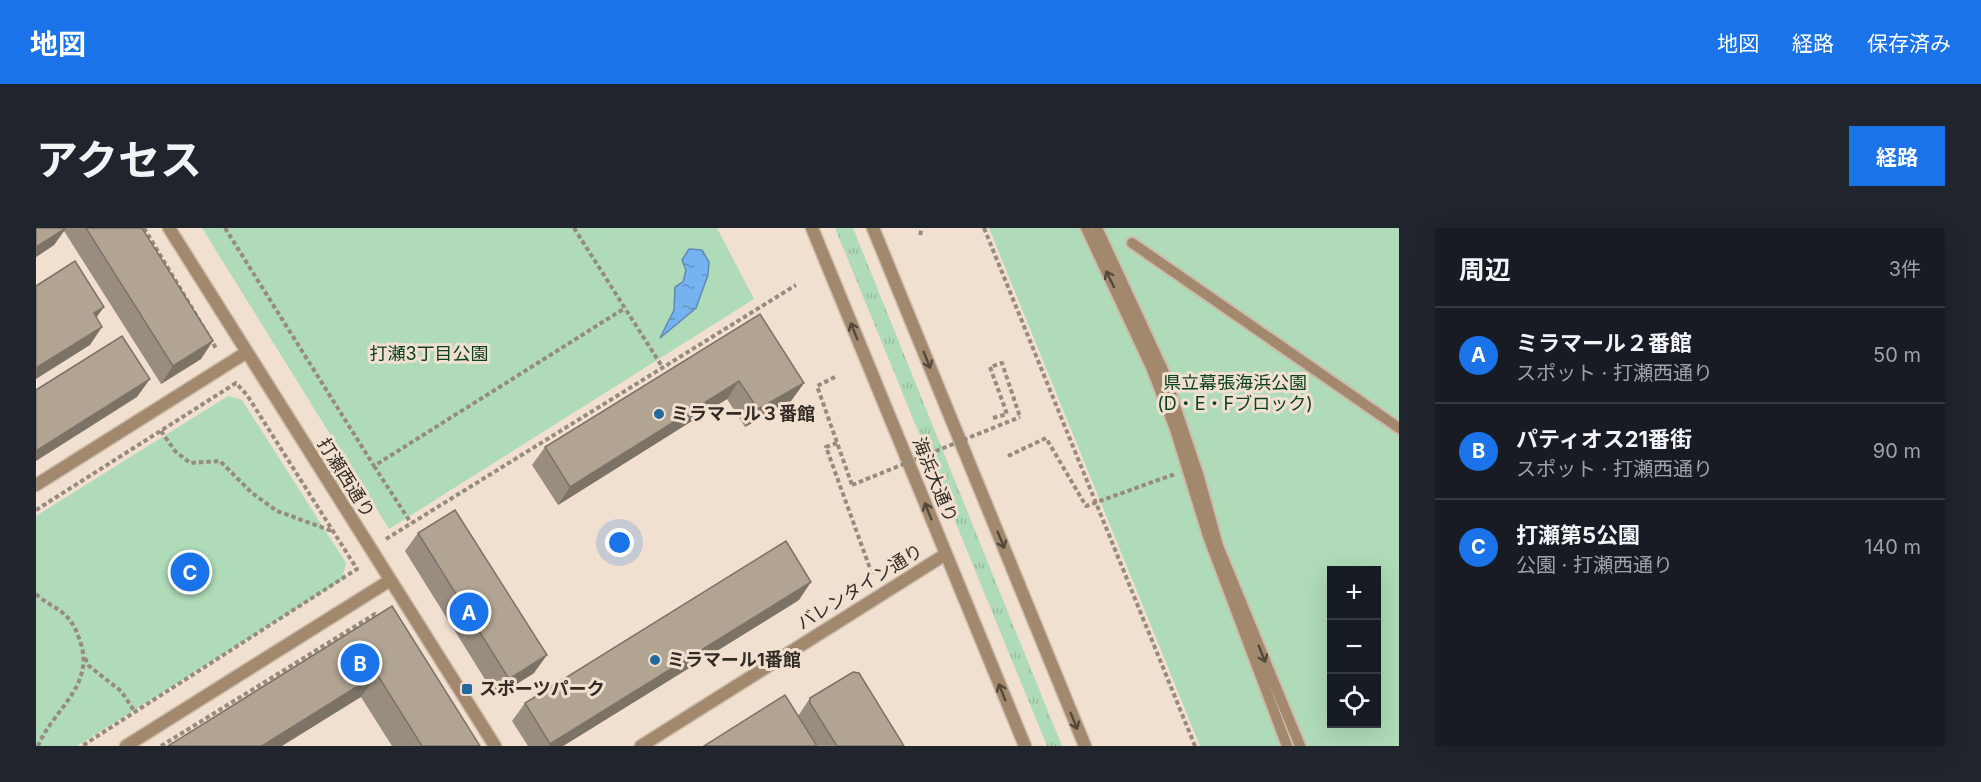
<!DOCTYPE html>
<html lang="ja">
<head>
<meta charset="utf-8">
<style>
	body { margin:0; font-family:Inter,"Noto Sans JP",sans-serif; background:#20242c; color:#f1f3f6 }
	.controls { position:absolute; right:18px; bottom:18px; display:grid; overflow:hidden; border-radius:0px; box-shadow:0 6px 24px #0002 }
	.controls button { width:54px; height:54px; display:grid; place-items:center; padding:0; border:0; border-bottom:2px solid #363941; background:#171b24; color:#f1f3f6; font:30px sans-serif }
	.you { position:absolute; left:584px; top:315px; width:21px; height:21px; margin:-15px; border:4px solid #fff; border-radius:50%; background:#1a73e8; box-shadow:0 0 0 9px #1a73e833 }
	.badge { display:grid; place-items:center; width:39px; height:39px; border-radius:50%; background:#1a73e8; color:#fff; font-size:20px; font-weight:700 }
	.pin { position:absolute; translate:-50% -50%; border:3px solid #fff; box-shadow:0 2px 6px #0006 }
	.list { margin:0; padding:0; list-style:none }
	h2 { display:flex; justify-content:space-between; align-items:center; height:78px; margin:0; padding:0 24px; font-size:26px }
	h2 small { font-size:20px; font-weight:400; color:#9ea1a6 }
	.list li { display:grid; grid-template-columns:39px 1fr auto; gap:18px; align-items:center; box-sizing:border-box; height:96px; padding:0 24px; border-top:2px solid #363941 }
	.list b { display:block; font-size:22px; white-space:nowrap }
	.list p { margin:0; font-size:20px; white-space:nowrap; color:#9ea1a6 }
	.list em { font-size:20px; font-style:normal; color:#9ea1a6 }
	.icon { flex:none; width:33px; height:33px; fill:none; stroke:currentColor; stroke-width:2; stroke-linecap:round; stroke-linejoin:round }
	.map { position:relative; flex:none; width:1363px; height:518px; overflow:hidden; border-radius:0px }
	header { display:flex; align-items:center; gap:36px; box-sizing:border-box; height:84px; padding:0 30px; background:#1a73e8; color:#fff }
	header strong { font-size:28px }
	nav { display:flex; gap:33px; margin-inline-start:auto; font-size:21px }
	.intro { display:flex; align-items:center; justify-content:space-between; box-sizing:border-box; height:144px; padding:0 36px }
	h1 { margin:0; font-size:42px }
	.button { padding:15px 27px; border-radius:0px; background:#1a73e8; color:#fff; font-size:21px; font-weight:700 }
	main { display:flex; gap:36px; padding:0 36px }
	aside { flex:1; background:#171b24; border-radius:0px; box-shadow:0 6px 24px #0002 }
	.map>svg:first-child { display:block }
	.grass { fill:url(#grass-tufts) }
	.park { fill:#afdbb8; fill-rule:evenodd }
	.water { fill:url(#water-ripples); stroke:#608ab3; stroke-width:1.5 }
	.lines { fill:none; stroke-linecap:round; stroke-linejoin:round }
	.service-casing { stroke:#cbbcad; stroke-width:14 }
	.tertiary-casing { stroke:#cbbcad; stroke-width:15 }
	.path { stroke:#978b7f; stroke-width:4; stroke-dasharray:4.5 3; stroke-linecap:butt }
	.service { stroke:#a2886d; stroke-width:10 }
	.tertiary { stroke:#a2886d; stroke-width:12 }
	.path-bridge { stroke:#978b7f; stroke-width:4; stroke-dasharray:4.5 3; stroke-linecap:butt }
	.wall { fill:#988d7e }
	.shaded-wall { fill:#7c7366 }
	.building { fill:#b1a492; stroke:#7c7366; stroke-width:1.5 }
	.oneway { stroke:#54483b }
	.poi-dot { fill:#216a9e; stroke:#f1e0cf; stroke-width:2 }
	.labels { text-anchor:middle; stroke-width:6; stroke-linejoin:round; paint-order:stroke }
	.park-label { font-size:18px; fill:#0a431f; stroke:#f1e0cf }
	.poi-label { font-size:18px; font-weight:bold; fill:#332c26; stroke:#f1e0cf; text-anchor:start }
	.street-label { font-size:18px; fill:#332c26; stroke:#f1e0cf }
</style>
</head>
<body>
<header>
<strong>地図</strong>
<nav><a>地図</a><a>経路</a><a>保存済み</a></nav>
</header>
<div class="intro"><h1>アクセス</h1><a class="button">経路</a></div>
<main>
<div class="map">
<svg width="1363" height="518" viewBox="0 0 1363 518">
	<defs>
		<pattern id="grass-tufts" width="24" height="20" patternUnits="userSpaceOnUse" patternTransform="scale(1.5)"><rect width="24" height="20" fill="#afdbb8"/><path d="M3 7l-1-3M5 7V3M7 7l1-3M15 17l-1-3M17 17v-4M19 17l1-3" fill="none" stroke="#97bc9e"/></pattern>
		<pattern id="water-ripples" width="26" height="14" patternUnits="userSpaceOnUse" patternTransform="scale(1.5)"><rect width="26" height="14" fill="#74b3f0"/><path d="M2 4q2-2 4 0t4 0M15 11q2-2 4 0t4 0" fill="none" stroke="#6092c2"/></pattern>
	</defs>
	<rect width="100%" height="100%" fill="#f1e0cf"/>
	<!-- grass -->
	<path class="grass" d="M799,0h18l209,518h-15z"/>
	<!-- park -->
	<path class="park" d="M166,0h515l37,71 -365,230z
		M953,0h410v518h-199zM1296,343h44v153h-44z
		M192,168l14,4 104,163 -4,17 -265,166h-41v-230z"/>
	<!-- water -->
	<path class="water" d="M653,21l13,1 7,12 -1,13 -12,33 -36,30 14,-28 1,-23 8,-5 3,-12 -4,-10z"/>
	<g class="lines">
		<!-- service casing -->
		<g class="service-casing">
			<path id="service" d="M1050,0l65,139 24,62 33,107 79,210
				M1061,0l66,142 36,107 19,69 82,200
				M1096,15l267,185"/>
		</g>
		<!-- tertiary casing -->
		<g class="tertiary-casing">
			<path id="tertiary" d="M133,0l326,518
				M776,0l213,518
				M837,0l212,518
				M0,257l211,-133
				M90,518l263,-165
				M605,518l305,-192"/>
		</g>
		<!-- path -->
		<path class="path" d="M108,0l73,122
			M189,0l149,238 251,-158
			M538,0l89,140
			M948,0l211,518
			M884,7l2,-7
			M799,149l-18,9 35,99
			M957,190l14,-4 -17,-47 12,-4 18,54
			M125,203l14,20 15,12 30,-2 32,32 25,18 55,20
			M801,215l-11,4 46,127
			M972,228l38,-18 40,68 86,-31 1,2
			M338,238l37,57
			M0,282l200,-127 11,12 110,174 -275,177
			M350,311l410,-254
			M0,366c10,10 24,14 33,25 6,7 9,16 12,25 13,43 -29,67 -43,102
			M49,430l4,8 32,25 14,21
			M125,518l214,-132 5,3"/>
		<!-- service -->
		<use href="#service" class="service"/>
		<!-- tertiary -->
		<use href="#tertiary" class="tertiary"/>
		<!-- path-bridge -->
		<path class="path-bridge" d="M816,257l168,-68"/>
	</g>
	<!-- wall -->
	<path class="wall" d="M0,0h106l59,131 -40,25 -97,-153 -10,14 -18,12z
		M724,86l44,69 -13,18 -46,26 -18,-28 -169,106 -26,-40 13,-18z
		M382,305l116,140 -38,24 -91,-146z
		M763,372l-236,146h-35l-16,-25 13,-18z
		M356,378l88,140h-88l-31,-49z
		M774,470l94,48h-200l94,-30z"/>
	<!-- shaded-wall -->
	<path class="shaded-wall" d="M30,0l-12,17 -18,12v-10z
		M68,79l-13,18 3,-12z
		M66,99l-12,18 -54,34v-11z
		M177,113l-12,18 -40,25 12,-18z
		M114,151l-13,18 -101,64v-10z
		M703,153l-12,18 -169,106 12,-18z
		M768,155l-13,18 -46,26 13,-18z
		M775,354l-12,18 -236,146h-14l1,-2z
		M511,427l-13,18 -38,24 13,-18z
		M341,446l-16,23 -79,49h-20z"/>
	<!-- building -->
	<path class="building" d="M0,0h30l-30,19z
		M50,0h56l71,113 -40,25z
		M39,33l29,46 -10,6 8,14 -66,41v-82z
		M724,86l44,69 -46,26 -19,-28 -169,106 -25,-40z
		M86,108l28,43 -114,72v-61z
		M419,282l92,145 -38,24 -91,-146z
		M750,313l25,41 -261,162 -25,-41z
		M356,378l88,140h-58l-45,-72 -115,72h-94z
		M817,444l6,1 45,73h-67l-27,-43v-5z
		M749,467l32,51h-113z"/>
	<!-- one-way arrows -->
	<defs><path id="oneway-shaft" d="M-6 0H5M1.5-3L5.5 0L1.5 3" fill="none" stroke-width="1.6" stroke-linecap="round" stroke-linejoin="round" transform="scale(1.5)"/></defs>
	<g class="oneway">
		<use href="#oneway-shaft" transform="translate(1074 51) rotate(-116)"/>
		<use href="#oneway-shaft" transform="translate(818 103) rotate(-112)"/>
		<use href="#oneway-shaft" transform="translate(891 132) rotate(68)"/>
		<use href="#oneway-shaft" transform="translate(892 283) rotate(-112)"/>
		<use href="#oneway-shaft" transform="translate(965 312) rotate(68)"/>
		<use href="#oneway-shaft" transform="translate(1226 426) rotate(68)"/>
		<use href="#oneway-shaft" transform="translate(966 464) rotate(-112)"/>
		<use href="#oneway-shaft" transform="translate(1038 493) rotate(68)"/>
	</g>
	<!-- markers -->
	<g class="poi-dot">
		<circle cx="623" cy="186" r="6"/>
		<circle cx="619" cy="432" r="6"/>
		<rect x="425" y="455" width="12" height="12" rx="3"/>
	</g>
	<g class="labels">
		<!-- park labels -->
		<g class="park-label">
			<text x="393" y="132">打瀬3丁目公園</text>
			<text x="1199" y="161">県立幕張海浜公園<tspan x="1199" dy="21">(D・E・Fブロック)</tspan></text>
		</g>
		<!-- poi labels -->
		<g class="poi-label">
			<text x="635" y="192">ミラマール３番館</text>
			<text x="631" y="438">ミラマール1番館</text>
			<text x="443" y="467">スポーツパーク</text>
		</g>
		<!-- street labels -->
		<g class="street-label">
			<text transform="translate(310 250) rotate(58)" y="6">打瀬西通り</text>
			<text transform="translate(899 252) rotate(68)" y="6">海浜大通り</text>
			<text transform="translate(824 359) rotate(-32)" y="6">バレンタイン通り</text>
		</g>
	</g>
</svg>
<div class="controls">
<button>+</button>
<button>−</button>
<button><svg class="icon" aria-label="locate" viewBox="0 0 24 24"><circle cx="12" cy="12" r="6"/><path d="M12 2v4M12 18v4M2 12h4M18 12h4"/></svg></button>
</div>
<div class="you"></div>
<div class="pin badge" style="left:433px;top:384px">A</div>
<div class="pin badge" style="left:324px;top:435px">B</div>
<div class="pin badge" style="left:154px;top:344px">C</div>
</div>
<aside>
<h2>周辺<small>3件</small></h2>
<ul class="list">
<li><span class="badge">A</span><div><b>ミラマール２番館</b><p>スポット · 打瀬西通り</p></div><em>50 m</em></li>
<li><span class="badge">B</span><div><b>パティオス21番街</b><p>スポット · 打瀬西通り</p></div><em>90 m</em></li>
<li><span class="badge">C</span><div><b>打瀬第5公園</b><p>公園 · 打瀬西通り</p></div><em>140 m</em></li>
</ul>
</aside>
</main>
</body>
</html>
